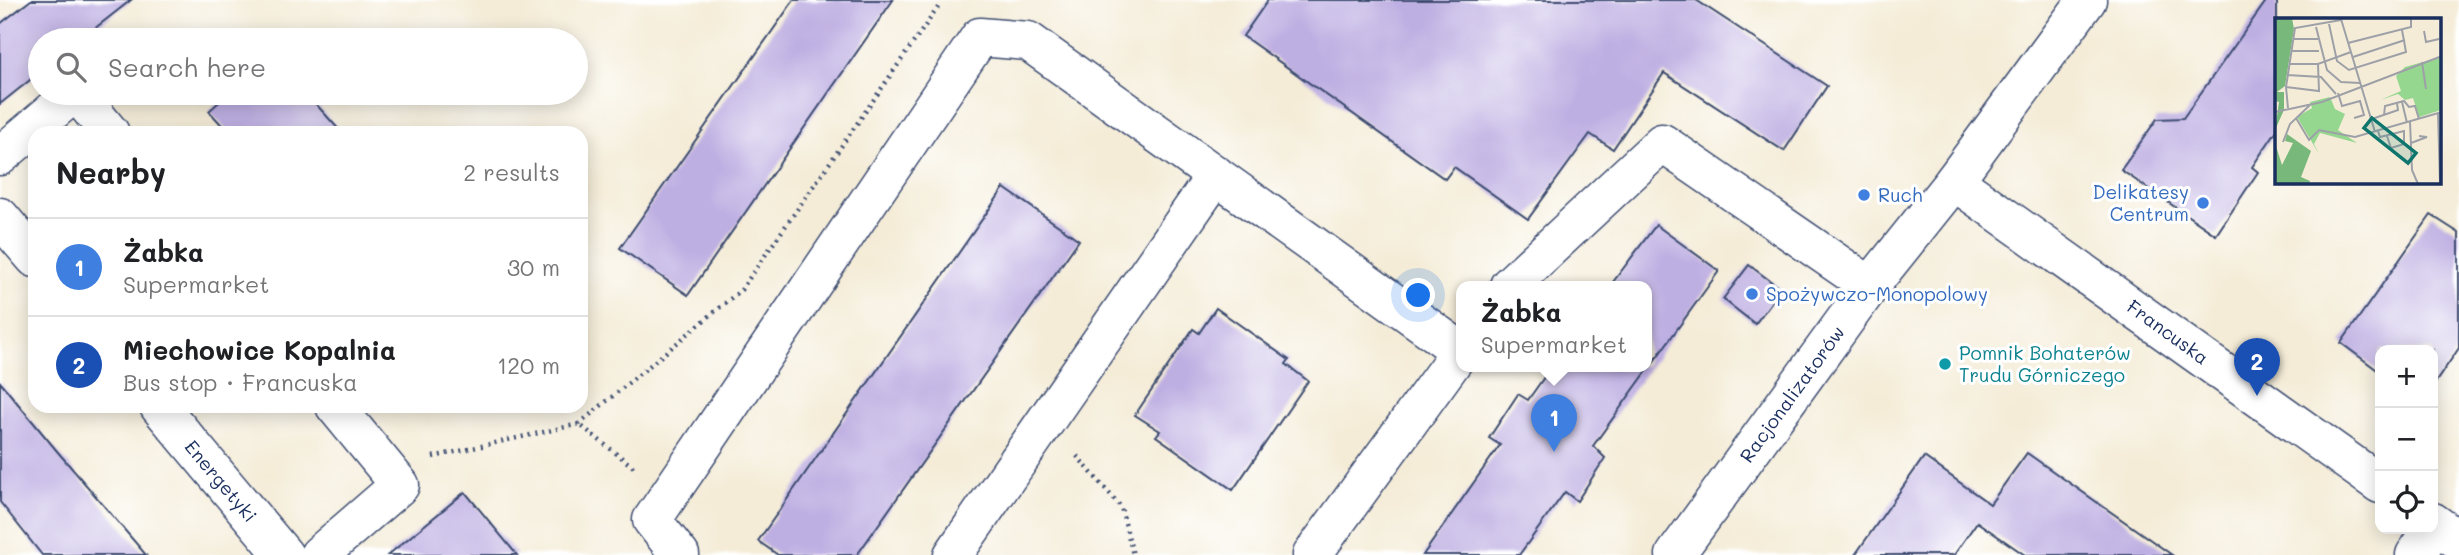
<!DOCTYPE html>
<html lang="en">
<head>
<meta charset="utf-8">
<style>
	body { margin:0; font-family:Mali,sans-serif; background:#f6f6f6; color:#202124 }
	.controls { position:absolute; right:21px; bottom:21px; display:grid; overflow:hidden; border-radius:14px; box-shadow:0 4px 18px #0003 }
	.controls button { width:63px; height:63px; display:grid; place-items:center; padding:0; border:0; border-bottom:2px solid #e0e0e0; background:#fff; color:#202124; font:35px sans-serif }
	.you { position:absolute; left:1419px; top:296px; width:24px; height:24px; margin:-18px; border:5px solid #fff; border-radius:50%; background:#1a73e8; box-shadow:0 0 0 10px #1a73e833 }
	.badge { display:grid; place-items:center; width:46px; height:46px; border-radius:50%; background:#0b8043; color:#fff; font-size:23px; font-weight:700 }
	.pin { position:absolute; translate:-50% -58px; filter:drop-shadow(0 2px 4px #0008) }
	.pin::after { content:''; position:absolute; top:37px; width:24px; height:21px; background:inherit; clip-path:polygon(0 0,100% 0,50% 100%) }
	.popup { position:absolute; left:1456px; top:281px; width:196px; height:91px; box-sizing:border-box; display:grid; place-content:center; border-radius:14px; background:#fff; filter:drop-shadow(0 2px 5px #0005); font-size:23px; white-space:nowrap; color:#757577 }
	.popup b { font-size:26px; color:#202124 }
	.popup::after { content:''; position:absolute; left:50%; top:100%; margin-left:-14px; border:14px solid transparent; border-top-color:#fff }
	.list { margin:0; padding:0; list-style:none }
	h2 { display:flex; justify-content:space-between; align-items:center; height:91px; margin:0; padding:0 28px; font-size:30px }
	h2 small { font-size:23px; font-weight:400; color:#757577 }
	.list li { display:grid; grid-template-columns:46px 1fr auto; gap:21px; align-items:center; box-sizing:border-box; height:98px; padding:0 28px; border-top:2px solid #e0e0e0 }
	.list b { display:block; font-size:26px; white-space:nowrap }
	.list p { margin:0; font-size:23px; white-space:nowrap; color:#757577 }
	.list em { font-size:23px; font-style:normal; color:#757577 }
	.icon { flex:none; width:38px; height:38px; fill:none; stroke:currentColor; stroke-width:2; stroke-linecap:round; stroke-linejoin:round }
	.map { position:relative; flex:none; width:2459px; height:555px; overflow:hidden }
	.search { position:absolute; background:#fff; box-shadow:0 4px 18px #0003; left:28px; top:28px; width:560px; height:77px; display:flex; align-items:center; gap:18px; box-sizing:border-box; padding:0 24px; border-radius:38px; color:#757577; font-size:26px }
	.panel { position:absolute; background:#fff; box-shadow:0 4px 18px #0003; left:28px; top:126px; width:560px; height:287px; border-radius:21px }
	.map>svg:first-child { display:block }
	.building { fill:#beafe2 }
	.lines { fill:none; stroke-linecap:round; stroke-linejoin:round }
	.minor-casing { stroke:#3c4b70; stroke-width:41 }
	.tertiary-casing { stroke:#3c4b70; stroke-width:41 }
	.path { stroke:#3c4b70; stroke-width:4.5; stroke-dasharray:2 5; stroke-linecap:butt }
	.minor { stroke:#fff; stroke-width:38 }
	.tertiary { stroke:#fff; stroke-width:38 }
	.shop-dot { fill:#3f7fe0; stroke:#fff; stroke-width:2.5 }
	.culture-dot { fill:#0f9aa8; stroke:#fff; stroke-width:2.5 }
	.labels { text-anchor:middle; stroke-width:6; stroke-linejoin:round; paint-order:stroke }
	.shop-label { font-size:19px; fill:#366cbe; stroke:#fff; text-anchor:start }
	.street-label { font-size:19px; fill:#1b2f5e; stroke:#fff }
	.culture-label { font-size:19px; fill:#0d838f; stroke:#fff; text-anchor:start }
	.inset-road { fill:none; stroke:#9da0a7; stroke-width:2 }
	.view { fill:#0f766e; fill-opacity:0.15; stroke:#0f766e; stroke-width:3.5 }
	.inset-edge { fill:none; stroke:#1b2f5e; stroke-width:3.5 }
</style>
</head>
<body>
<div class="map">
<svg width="2459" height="555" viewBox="0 0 2459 555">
	<rect width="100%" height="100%" fill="#fff"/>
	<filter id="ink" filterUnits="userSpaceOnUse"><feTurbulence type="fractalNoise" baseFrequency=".0143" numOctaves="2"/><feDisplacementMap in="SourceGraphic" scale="14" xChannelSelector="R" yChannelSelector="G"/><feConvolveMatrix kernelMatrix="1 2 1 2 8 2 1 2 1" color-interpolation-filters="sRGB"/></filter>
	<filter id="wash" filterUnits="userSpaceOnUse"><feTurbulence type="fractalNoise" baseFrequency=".00686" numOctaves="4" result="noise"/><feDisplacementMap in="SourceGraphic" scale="28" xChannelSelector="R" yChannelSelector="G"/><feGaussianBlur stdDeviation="1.57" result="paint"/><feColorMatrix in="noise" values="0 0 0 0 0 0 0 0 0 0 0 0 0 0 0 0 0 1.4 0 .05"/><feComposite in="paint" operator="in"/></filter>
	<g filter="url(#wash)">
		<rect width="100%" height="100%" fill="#f4ecd7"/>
		<g id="blocks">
			<!-- building -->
			<path class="building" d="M31,0h100l-51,40h-40v32l-40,32v-80z
				M794,0h99l-205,295 -68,-47z
				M1268,0h428l131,86 -43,65 -120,-78 -51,76 -23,-15 -62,85 -74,-52 -9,12 -202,-143z
				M2267,0h10v130l-25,37 6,5 -42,63 -95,-65 36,-51 26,-1z
				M229,93h77l36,40h-113l-20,-22z
				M1004,188l75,52 -222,315h-79l-20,-14z
				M2431,215l28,18v115l-26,38v-36h-53v22l-39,-29z
				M1656,225l63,46 -126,175 12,12 -28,43 -12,-9 -46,63h-96l77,-110 -11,-7 29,-44 10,6 24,-34h95v-80h-37z
				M1749,265l32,24 -26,35 -32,-25z
				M1216,308l73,52 -3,4 22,17 -75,109 -77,-54 4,-5 -25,-16 58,-86 6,4z
				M0,382l57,69 89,104h-104l-42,-53z
				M2027,453l145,102h-147l-48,-33 -23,33h-99l69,-98 66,47z
				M465,492l52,63h-129z"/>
		</g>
	</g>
	<g filter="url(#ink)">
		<use href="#blocks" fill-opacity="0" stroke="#3c4b70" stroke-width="2"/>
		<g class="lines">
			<!-- minor casing -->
			<g class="minor-casing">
				<path id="minor" d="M77,93l33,40
					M0,156l74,-63
					M1954,181l133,-181
					M0,217l35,41
					M1509,286l153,-143 208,143
					M159,406l125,149
					M319,555l81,-70 -65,-79
					M680,555l-28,-35 328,-483 48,4 433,310
					M953,555l263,-380
					M1312,555l149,-205
					M2415,555l21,-30"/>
			</g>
			<!-- tertiary casing -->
			<g class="tertiary-casing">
				<path id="tertiary" d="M2433,522l26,19
					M1675,555l195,-269 84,-105 426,303"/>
			</g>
			<!-- path -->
			<path class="path" d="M579,424l162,-134 198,-284
				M1077,456l44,51 12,48
				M433,457l146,-33 57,45"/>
			<!-- minor -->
			<use href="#minor" class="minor"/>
			<!-- tertiary -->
			<use href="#tertiary" class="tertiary"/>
		</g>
	</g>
	<!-- markers -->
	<g class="shop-dot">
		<circle cx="1864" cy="195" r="7"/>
		<circle cx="2203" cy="203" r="7"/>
		<circle cx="1752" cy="294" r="7"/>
	</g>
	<circle class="culture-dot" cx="1945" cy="364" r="7"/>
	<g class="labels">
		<!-- shop labels -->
		<g class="shop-label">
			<text x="2189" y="199" text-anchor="end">Delikatesy<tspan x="2189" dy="22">Centrum</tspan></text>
			<text x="1878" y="202">Ruch</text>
			<text x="1766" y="301">Spożywczo-Monopolowy</text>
		</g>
		<!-- street labels -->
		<g class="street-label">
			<text transform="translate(2168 332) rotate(36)" y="7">Francuska</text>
			<text transform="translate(1792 394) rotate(-54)" y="7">Racjonalizatorów</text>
			<text transform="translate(221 481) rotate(50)" y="7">Energetyki</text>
		</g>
		<!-- culture labels -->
		<g class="culture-label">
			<text x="1959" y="360">Pomnik Bohaterów<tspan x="1959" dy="22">Trudu Górniczego</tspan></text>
		</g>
	</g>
	<!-- overview -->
	<g transform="translate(2275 18)">
		<rect width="166" height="166" fill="#f4ecd7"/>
		<path d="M166,39v53l-22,7 -6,-19 -8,2 -7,-6 -18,6 21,-9 -5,-15 9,-9zM55,79l5,12 10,5 -7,16 19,13 -37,-10 -6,11 5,10 -22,-37 15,-9 -2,-6z" fill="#95d78f"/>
		<path d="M0,0h17l2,11 -9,57 -8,6h7v18l-9,20 4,-28 -4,-1zM12,116l24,17 -10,26 9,4 -1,3h-34v-41l7,22 11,-22 -8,-2z" fill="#78b87a"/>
		<path class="inset-road" d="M66,1l34,113M54,6l8,37 12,9 57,-18 -4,-22M41,9l11,43 14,12 19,1M149,13l2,11 13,-3M18,21h25M73,25l63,-16v-9M16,33h28M78,39l52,-17M147,44l4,27M14,46h29l33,-12M12,57l34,2 15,17M11,69l33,4 -1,-27M63,75l4,13 18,-5 4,14 -10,3M127,84l5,21M13,90l-2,-21 9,-59 46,-8M0,94l47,-10 120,-46M163,95l2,71M109,97l1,-9 19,-5 5,6 6,-1 4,13M21,100l13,22 10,-10 36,7 87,-25M97,101l26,-9 -1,-7M135,104l2,48 6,14M103,113l2,6 24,-6v13l-13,4 -4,-12M8,124l7,-18 20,-19M136,125l16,-6 -8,-1"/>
		<path class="view" d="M97,100l44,35 -8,10 -44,-35z"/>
		<rect width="166" height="166" class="inset-edge"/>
	</g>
</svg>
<div class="controls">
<button>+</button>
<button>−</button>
<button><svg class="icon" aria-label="locate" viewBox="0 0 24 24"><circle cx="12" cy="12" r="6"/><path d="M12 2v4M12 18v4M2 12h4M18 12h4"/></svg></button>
</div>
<div class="you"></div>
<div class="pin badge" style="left:1554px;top:452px;background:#3f7fe0">1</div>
<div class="popup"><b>Żabka</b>Supermarket</div>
<div class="pin badge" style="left:2257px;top:396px;background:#1a4fb4">2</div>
<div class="search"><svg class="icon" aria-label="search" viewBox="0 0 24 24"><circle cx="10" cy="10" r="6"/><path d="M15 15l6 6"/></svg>Search here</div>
<section class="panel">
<h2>Nearby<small>2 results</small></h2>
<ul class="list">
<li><span class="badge" style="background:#3f7fe0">1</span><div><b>Żabka</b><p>Supermarket</p></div><em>30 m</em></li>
<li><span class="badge" style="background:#1a4fb4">2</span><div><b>Miechowice Kopalnia</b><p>Bus stop · Francuska</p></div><em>120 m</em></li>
</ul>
</section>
</div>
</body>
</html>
